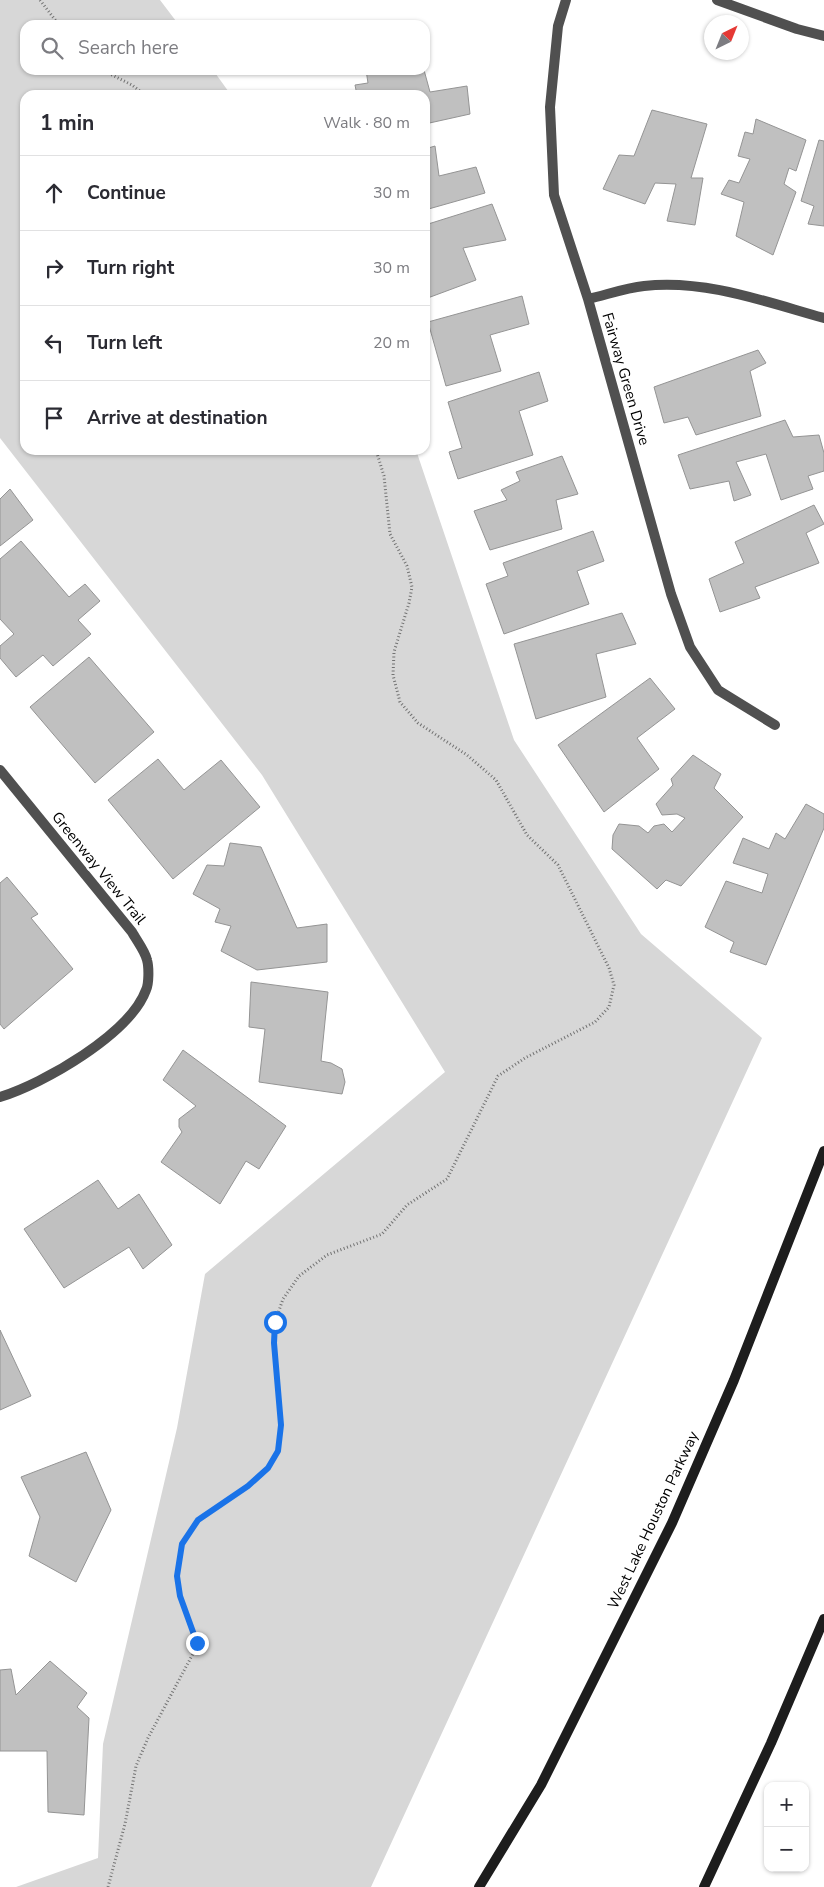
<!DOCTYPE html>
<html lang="en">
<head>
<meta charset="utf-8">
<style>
	body { margin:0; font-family:"Nunito Sans",sans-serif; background:#f2f2f3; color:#2b2b33 }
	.controls { position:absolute; right:15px; bottom:15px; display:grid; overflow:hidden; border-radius:10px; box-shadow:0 1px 4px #0004 }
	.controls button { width:45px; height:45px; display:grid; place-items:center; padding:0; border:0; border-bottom:1px solid #e1e1e2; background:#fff; color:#2b2b33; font:25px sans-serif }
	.compass { position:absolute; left:704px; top:15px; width:45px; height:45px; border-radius:50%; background:#fff; box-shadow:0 1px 4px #0004; rotate:43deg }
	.stop { position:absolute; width:15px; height:15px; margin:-11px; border:4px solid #1a73e8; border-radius:50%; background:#fff }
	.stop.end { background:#1a73e8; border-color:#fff; box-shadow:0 1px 5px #0008 }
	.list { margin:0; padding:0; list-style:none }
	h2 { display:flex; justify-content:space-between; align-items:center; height:65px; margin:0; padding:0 20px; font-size:21px }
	h2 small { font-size:16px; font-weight:400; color:#7c7c81 }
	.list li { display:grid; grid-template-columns:32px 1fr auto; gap:15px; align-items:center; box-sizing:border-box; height:75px; padding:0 20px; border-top:1px solid #e1e1e2 }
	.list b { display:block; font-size:19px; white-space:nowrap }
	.list em { font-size:16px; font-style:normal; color:#7c7c81 }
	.icon { flex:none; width:28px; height:28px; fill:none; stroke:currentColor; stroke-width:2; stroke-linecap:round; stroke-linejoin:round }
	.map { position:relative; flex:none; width:824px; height:1887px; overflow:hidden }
	.search { position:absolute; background:#fff; box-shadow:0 1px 4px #0004; left:20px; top:20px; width:410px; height:55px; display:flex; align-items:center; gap:12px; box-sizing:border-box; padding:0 18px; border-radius:15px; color:#7c7c81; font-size:19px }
	.panel { position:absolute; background:#fff; box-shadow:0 1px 4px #0004; left:20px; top:90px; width:410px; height:365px; border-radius:15px }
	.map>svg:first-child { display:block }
	.green { fill:#d7d7d7 }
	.building { fill:#c0c0c0; stroke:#949494 }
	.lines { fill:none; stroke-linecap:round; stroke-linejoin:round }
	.path { stroke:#727272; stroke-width:3; stroke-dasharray:1 2.5; stroke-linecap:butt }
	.minor { stroke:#505050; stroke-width:10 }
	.secondary { stroke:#1d1d1d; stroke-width:10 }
	.route { stroke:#1a73e8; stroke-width:6 }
	.labels { text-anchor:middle; stroke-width:4.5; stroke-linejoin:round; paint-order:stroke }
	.street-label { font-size:15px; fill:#000; stroke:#fff }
</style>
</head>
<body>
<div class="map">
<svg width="824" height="1887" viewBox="0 0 824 1887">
	<rect width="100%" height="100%" fill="#fff"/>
	<!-- green -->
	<path class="green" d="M0,0h160l19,25h-154v45h188l18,25h-206v355h391l98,290 127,194 121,104 -391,849h-355l82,-29 5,-114 74,-316 28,-154 240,-202 -183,-297 -262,-337z"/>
	<!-- building -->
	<path class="building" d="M366,70h28v3l17,-3h13l6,22 37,-6 3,28 -45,10v-29h-68l-2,-10 13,-2z
		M652,110l55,14 -16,54h12l-8,47 -28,-4 9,-37 -21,-1 -10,21 -42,-15 16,-34 15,1z
		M756,119l50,21 -10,31 -7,-3 -5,16 12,8 -23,63 -37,-19 8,-34 -23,-8 8,-14 10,3 11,-24 -12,-3 7,-24 8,2z
		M819,140l5,1v85l-16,-2 6,-18 -13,-5z
		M435,146l4,30 37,-9 9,26 -60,17v-61z
		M492,204l14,36 -43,8 13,32 -51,19v-74z
		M522,296l7,28 -39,11 11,36 -55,15 -18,-64z
		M758,350l8,13 -16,8 11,45 -65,19 -8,-18 -24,6 -10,-36z
		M539,372l9,29 -29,10 14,44 -75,24 -9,-27 13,-4 -14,-46z
		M785,420l8,17 26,-2 5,18v18l-16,5 5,13 -32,11 -15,-46 -30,8 15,33 -17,6 -5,-20 -39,8 -12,-34z
		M562,456l16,38 -22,6 6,29 -72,21 -16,-39 33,-11 -6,-10 19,-9 -4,-9z
		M10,489l23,31 -33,26v-47z
		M814,505l10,19 -18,9 13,30 -64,24 5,11 -40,14 -11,-33 35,-16 -9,-21z
		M593,531l11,30 -27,10 12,33 -85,30 -18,-50 22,-8 -5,-13z
		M21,541l48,56 16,-13 15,17 -22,19 13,14 -38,32 -10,-11 -27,22 -16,-19v-12l14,-12 -14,-15v-60z
		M622,613l14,31 -40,10 10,43 -70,22 -22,-75z
		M89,657l65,75 -59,51 -65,-76z
		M650,678l25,31 -38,29 22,31 -55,43 -46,-67z
		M693,755l28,19 -7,14 29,29 -62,69 -15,-6 -9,9 -45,-40 1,-14 6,-11 20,2 9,7 6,-7 10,-2 8,8 13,-14 -8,-4 -15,1 -6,-11 17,-19 -2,-6z
		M158,759l26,31 37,-30 39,47 -87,72 -65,-79z
		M806,804l18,10v14l-58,137 -36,-13 4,-10 -29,-15 21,-46 36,12 6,-19 -35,-11 10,-25 26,11 7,-16 9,6z
		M230,843l31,4 36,81 30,-4v38l-70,8 -36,-19 10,-25 -16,-4 5,-13 -27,-15 14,-29 17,1z
		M7,877l31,37 -7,4 42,51 -69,60 -4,-5v-141z
		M251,982l77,10 -7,69 10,2 11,6 3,13 -3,12 -83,-12 6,-53 -16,-2z
		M183,1050l103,76 -27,43 -13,-8 -26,43 -59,-42 21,-30 -3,-5v-8l17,-13 -33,-26z
		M98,1180l20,29 21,-15 33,51 -29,24 -14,-22 -65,41 -40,-59z
		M0,1330l31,66 -31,14z
		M86,1452l25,58 -35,72 -47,-26 11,-39 -19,-40z
		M50,1661l37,32 -10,14 12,11 -5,97 -36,-3 -1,-61h-47v-81l11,-1 5,26z"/>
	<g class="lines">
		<!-- path -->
		<path class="path" d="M40,0l19,25
			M102,70l30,15 13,10
			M108,1887l17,-63 11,-58 12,-28 47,-88 2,-7 -17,-48 -3,-19 5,-32 16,-24 50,-34 20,-18 10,-17 3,-26 -7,-82 1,-21 8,-23 16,-23 28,-21 55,-21 25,-29 40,-26 51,-103 27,-18 70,-36 14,-15 5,-22 -5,-17 -51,-103 -31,-30 -31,-55 -29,-25 -49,-32 -18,-21 -7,-27 1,-23 15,-49 3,-16 -5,-21 -17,-32 -6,-58 -8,-26"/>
		<!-- minor -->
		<path class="minor" d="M566,0l-8,26 -8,81 4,88 34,104 83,295 19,53 28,43 57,35
			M717,0l80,29 27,7
			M588,299c18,-4 37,-11 56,-13 61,-7 122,16 180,32
			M0,770l132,162c5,9 13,19 15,28 2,7 2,24 -1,30 -16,44 -103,94 -146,107"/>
		<!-- secondary -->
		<path class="secondary" d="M479,1887l62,-102 131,-262 62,-143 90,-229
			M704,1887l67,-144 53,-124"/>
	</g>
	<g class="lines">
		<!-- route -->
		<path class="route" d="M197,1643l-17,-47 -3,-20 5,-32 16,-24 50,-34 20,-18 10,-17 3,-26 -7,-82 1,-21"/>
	</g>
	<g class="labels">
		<!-- street labels -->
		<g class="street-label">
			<text transform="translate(626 379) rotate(74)" y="5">Fairway Green Drive</text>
			<text transform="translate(99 868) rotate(51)" y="5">Greenway View Trail</text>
			<text transform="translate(653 1520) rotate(-65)" y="5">West Lake Houston Parkway</text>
		</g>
	</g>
</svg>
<div class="controls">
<button>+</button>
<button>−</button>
</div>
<svg class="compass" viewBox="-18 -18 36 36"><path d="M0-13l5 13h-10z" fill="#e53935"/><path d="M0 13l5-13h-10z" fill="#7c7c81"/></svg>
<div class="stop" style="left:275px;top:1322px"></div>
<div class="stop end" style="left:197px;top:1643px"></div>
<div class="search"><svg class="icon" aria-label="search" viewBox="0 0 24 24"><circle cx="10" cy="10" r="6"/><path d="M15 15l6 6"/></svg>Search here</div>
<section class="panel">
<h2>1 min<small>Walk · 80 m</small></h2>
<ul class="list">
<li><svg class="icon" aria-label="ahead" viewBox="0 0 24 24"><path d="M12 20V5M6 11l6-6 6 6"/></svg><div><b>Continue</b></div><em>30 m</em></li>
<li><svg class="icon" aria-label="right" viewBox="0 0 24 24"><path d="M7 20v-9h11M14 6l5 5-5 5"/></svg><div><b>Turn right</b></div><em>30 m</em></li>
<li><svg class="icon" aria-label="left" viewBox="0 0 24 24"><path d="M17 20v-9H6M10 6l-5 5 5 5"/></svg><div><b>Turn left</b></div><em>20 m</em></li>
<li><svg class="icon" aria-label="arrive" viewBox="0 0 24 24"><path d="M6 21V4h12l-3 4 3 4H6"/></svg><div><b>Arrive at destination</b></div></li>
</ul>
</section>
</div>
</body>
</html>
